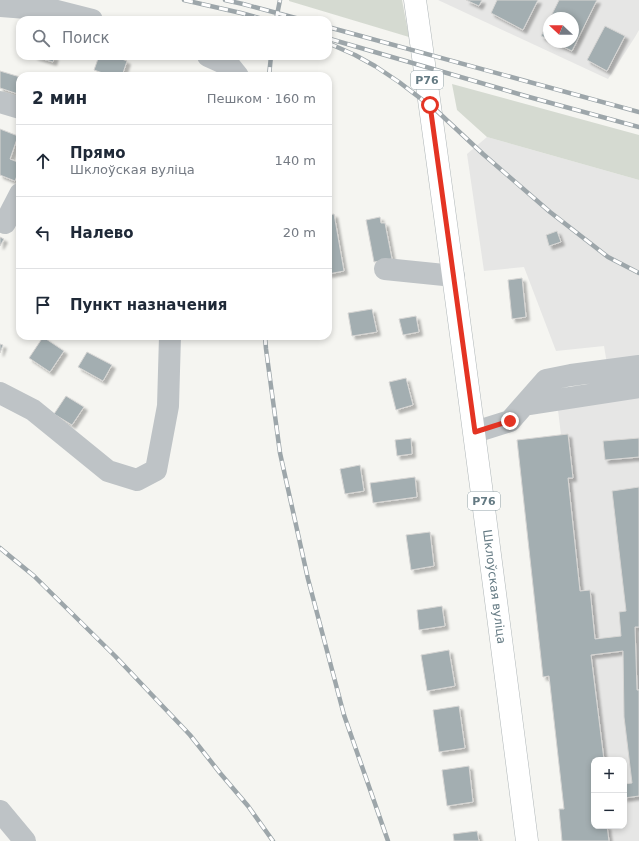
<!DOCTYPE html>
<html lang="ru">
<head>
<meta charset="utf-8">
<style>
	body { margin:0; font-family:"DejaVu Sans",sans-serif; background:#f6f6f7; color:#1f2937 }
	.controls { position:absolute; right:12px; bottom:12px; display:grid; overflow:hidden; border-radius:8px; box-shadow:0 2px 6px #0003 }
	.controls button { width:36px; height:36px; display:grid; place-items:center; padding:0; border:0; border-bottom:1px solid #e0e1e3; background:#fff; color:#1f2937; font:20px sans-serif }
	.compass { position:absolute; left:543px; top:12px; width:36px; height:36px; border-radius:50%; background:#fff; box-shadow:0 2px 6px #0003; rotate:292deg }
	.stop { position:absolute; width:12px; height:12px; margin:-9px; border:3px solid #e43423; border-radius:50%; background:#fff }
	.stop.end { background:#e43423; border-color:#fff; box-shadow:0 1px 4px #0008 }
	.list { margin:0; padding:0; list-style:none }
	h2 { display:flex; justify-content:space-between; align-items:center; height:52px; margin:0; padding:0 16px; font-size:17px }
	h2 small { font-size:13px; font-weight:400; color:#747a83 }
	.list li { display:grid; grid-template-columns:26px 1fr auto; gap:12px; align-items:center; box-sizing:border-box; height:72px; padding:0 16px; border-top:1px solid #e0e1e3 }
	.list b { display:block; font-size:15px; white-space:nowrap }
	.list p { margin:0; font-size:13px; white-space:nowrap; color:#747a83 }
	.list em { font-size:13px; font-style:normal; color:#747a83 }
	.icon { flex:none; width:22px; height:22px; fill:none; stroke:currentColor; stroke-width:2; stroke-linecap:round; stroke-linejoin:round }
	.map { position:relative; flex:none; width:639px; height:841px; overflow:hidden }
	.search { position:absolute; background:#fff; box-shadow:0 2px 6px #0003; left:16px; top:16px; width:316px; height:44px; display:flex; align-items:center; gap:10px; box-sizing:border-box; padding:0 14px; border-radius:12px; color:#747a83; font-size:15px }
	.panel { position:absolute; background:#fff; box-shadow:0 2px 6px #0003; left:16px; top:72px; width:316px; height:268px; border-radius:12px }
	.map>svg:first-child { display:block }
	.built { fill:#e6e6e5; fill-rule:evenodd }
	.green { fill:#d5dad1 }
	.building { fill:#a3aeb1; stroke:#d7d6d4; filter:url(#shadow) }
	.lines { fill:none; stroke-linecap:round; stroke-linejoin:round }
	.major-casing { stroke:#afb6b8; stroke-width:23 }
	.minor { stroke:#bec3c6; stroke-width:22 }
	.major { stroke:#fff; stroke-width:22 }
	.rail-casing { stroke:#9da6aa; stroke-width:4.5 }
	.rail { stroke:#fff; stroke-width:3; stroke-dasharray:9; stroke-linecap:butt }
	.route { stroke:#e43423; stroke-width:5 }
	.labels { text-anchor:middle; stroke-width:4; stroke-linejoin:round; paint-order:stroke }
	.shield { fill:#fff; stroke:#92a2a8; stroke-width:1 }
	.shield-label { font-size:11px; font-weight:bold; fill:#647a83 }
	.street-label { font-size:12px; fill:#647a83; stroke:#fff }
</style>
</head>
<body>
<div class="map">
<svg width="639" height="841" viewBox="0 0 639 841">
	<defs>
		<filter id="shadow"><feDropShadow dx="3.5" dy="3.5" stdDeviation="1" flood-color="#0004"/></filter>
	</defs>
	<rect width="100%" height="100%" fill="#f5f5f1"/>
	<!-- built -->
	<path class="built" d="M438,0h201v30l-4,7 -27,42zM549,18h24v24h-24z
		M487,137l152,43v661h-77l-3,-32 5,-1 -15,-132 -6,1 -26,-237 44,-5 -3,-25 22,-4 27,-42 -3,-18 -48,5 -32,-84 -40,4 -17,-117zM594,760h30v66h-30z"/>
	<!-- green -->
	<path class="green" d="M289,0h113l7,37 -120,-36z
		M452,84l187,51v45l-152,-43 -30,-27z"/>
	<!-- building -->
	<path class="building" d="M466,0h16l-3,6z
		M497,0h41l-15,30 -32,-17z
		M559,0h38l-25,51 -19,-9h20v-24h-23z
		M549,20v20l-8,-4z
		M605,26l20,10 -18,35 -20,-11z
		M34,56h21l-2,6z
		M99,56h15l13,5 -5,15h-11l-17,-6z
		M0,71l20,6v12l-2,5 -18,-6z
		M161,73l15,3h-16z
		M0,129l18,7 -8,23 10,4v5l-5,13 -15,-6z
		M334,214l10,57 -16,3v-59z
		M380,217l1,6h4l7,36 -18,3 -8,-42z
		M557,231l4,11 -12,4 -3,-11z
		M0,237l4,2 -4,7z
		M522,278l4,39 -14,2 -4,-39z
		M372,309l5,23 -25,4 -4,-23z
		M416,316l3,16 -16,3 -4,-16z
		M43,337l21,14 -14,21 -21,-14z
		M0,344l3,1 -3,8z
		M87,352l25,13 -9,16 -25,-14z
		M406,378l7,27 -17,5 -7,-28z
		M66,396l18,11 -12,18 -18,-11z
		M568,434l5,44h-5l12,113 10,-1 5,49 26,-3 -2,-24 7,-1 -14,-120 27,-4v140h-4l2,63h2v106l-15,2v-14l8,-1 -8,-66 -1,-66 -32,4 13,105h-10v66h13l2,15h-47l-3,-32h5l-15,-133 -6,1 -26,-237z
		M411,438l1,16 -15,2 -2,-16z
		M639,438v19l-34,3 -2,-19z
		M360,465l4,26 -19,3 -5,-25z
		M415,477l2,20 -44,6 -3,-20z
		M430,532l4,34 -23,4 -5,-35z
		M442,606l3,20 -26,4 -2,-20z
		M449,650l6,36 -28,5 -6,-36z
		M459,706l6,42 -26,4 -6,-42z
		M469,766l4,36 -26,4 -5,-36z
		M477,831l2,10h-25l-1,-7z"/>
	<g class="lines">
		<!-- major casing -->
		<g class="major-casing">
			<g id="major">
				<path id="s1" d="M415,0c40,280 76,560 112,841"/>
			</g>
		</g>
		<!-- minor -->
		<path class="minor" d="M0,6l53,4 39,10
			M208,56l22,10 8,10
			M0,102l20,6
			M5,223l15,-29
			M385,269l69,7
			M0,393l33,17 75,61 29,9 19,-10 12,-64 2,-70
			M524,405l22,-25 25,-5 68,-9
			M475,432l35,-11 14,-16 115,-18
			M0,811l25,30"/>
		<!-- major -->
		<use href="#major" class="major"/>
		<!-- rail casing -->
		<g class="rail-casing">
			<path id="rail" d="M184,0l57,13 25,7
				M225,0l18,4 60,16
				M276,20l4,-20
				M328,27l311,85
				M330,39l199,58 110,30
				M328,43l27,12 20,11 24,16 38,29 46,43 67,58 58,45 31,16
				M269,76l2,-20
				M265,336l1,13 14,104 28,126 36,136 44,126
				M0,548l34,28 81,80 75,79 30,38 28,33 25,35"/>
		</g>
		<!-- rail -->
		<use href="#rail" class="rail"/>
	</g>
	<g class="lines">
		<!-- route -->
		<path class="route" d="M430,105l45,327 35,-11"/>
	</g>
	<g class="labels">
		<!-- shield labels -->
		<g class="shield">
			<rect x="411" y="71" width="32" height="18" rx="3"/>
			<rect x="468" y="492" width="32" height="18" rx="3"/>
		</g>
		<g class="shield-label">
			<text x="427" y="84">Р76</text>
			<text x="484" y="505">Р76</text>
		</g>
		<!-- street labels -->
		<g class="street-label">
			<text dy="4" stroke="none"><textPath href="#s1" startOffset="592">Шклоўская вуліца</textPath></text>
		</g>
	</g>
</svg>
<div class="controls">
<button>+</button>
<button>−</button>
</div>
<svg class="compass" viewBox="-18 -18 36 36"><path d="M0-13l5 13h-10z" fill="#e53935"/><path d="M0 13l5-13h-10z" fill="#747a83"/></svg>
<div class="stop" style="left:430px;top:105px"></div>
<div class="stop end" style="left:510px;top:421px"></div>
<div class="search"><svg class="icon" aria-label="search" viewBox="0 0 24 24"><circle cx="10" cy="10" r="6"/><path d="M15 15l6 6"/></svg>Поиск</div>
<section class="panel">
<h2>2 мин<small>Пешком · 160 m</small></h2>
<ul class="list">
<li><svg class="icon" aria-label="ahead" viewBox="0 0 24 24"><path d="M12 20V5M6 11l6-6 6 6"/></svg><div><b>Прямо</b><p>Шклоўская вуліца</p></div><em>140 m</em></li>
<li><svg class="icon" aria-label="left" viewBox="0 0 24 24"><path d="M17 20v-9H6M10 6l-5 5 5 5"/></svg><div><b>Налево</b></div><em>20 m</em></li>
<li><svg class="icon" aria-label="arrive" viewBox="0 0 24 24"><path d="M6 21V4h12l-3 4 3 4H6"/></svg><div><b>Пункт назначения</b></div></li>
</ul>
</section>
</div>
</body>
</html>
